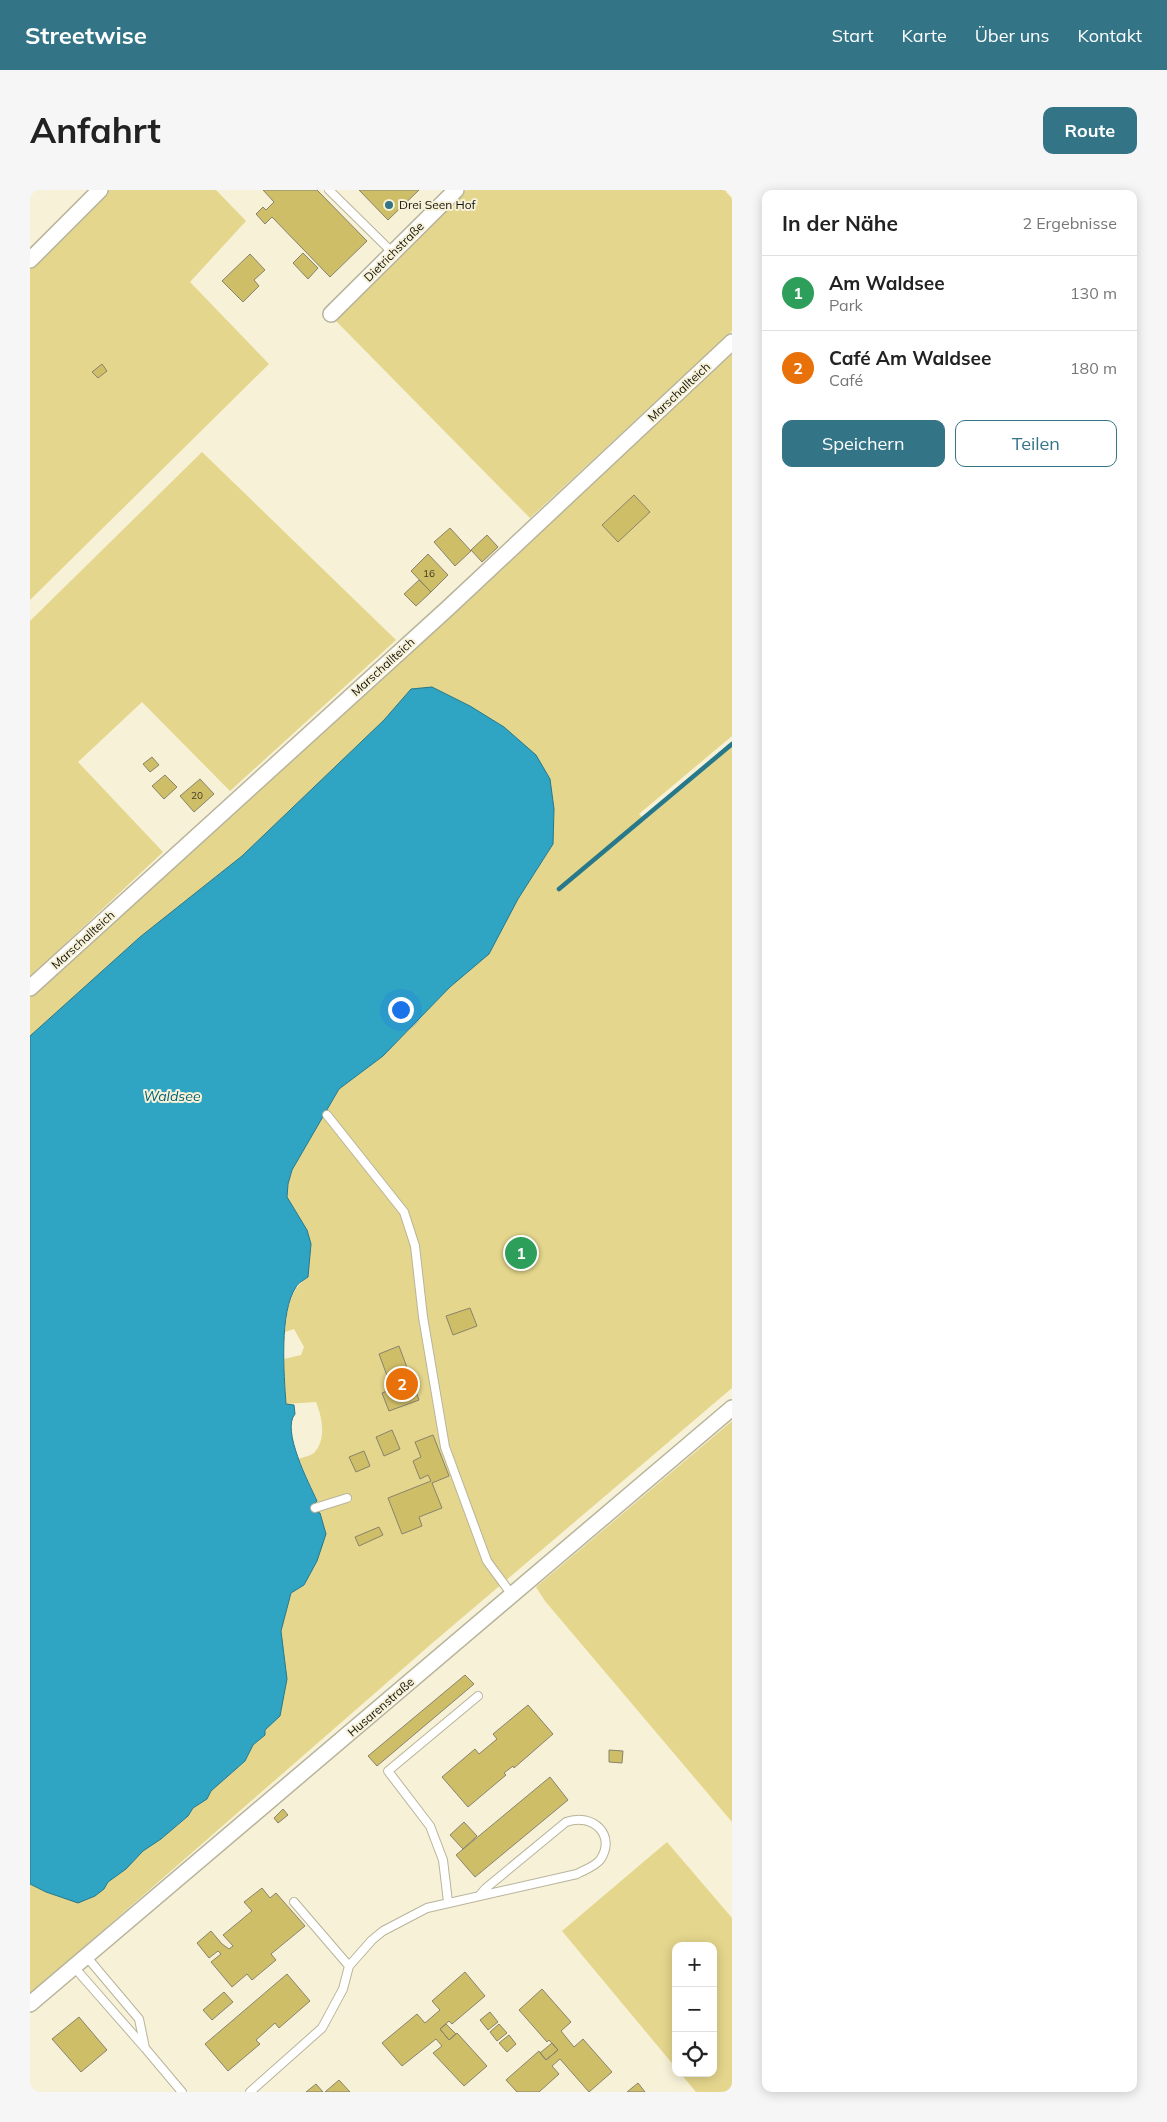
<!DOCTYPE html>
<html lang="de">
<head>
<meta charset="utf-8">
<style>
	body { margin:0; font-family:Mulish,sans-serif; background:#f6f6f6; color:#222 }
	.controls { position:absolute; right:15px; bottom:15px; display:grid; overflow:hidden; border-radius:10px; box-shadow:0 2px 12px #0003 }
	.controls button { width:45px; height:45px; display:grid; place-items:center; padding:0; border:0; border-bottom:1px solid #e0e0e0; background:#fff; color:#222; font:25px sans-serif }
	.you { position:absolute; left:370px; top:819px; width:18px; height:18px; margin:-12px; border:4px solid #fff; border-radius:50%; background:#1a73e8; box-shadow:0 0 0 8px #1a73e833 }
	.badge { display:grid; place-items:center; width:32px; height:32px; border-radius:50%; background:#337487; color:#fff; font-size:16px; font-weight:700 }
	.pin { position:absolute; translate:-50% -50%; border:2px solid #fff; box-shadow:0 1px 5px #0006 }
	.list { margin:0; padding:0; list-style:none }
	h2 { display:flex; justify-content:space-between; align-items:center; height:65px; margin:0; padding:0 20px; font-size:21px }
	h2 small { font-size:16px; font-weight:400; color:#767676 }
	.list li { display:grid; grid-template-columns:32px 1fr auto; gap:15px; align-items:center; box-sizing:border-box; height:75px; padding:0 20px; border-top:1px solid #e0e0e0 }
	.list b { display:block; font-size:19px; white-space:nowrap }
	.list p { margin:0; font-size:16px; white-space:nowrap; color:#767676 }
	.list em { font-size:16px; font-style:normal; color:#767676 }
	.actions { display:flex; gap:10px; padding:15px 20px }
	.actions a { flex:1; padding:11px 0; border:1px solid #337487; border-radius:10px; text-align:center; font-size:18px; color:#337487 }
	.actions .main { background:#337487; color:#fff }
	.icon { flex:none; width:28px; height:28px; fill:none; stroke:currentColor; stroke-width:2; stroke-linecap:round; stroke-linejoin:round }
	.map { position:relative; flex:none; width:702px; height:1902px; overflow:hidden; border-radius:10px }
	header { display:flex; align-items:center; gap:30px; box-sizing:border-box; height:70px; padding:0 25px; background:#337487; color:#fff }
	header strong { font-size:24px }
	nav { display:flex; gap:28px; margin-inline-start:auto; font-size:18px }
	.intro { display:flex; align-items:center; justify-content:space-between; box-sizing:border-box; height:120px; padding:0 30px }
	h1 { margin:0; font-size:35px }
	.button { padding:12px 22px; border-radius:10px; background:#337487; color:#fff; font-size:18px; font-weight:700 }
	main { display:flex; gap:30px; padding:0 30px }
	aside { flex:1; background:#fff; border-radius:10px; box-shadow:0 2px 12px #0003 }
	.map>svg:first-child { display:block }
	.green { fill:#e4d68c }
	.water { fill:#30a4c3; stroke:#27788b }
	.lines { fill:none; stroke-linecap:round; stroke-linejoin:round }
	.stream { stroke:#27788b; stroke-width:4.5 }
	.building { fill:#cfbe68; stroke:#88836c }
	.service-casing { stroke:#b8b49b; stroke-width:10 }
	.minor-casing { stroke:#b8b49b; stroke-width:18 }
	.service { stroke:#fff; stroke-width:8 }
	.minor { stroke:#fff; stroke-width:15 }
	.poi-dot { fill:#337487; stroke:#f6f1d7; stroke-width:2 }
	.labels { text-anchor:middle; stroke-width:4; stroke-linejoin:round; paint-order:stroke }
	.number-label { font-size:10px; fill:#423d21 }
	.poi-label { font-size:12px; fill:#131209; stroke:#f6f1d7; text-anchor:start }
	.street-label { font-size:12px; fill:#131209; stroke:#f6f1d7 }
	.water-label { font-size:14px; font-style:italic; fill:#006177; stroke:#f6f1d7 }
</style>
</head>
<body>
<header>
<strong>Streetwise</strong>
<nav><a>Start</a><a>Karte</a><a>Über uns</a><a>Kontakt</a></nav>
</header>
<div class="intro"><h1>Anfahrt</h1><a class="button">Route</a></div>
<main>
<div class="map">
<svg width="702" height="1902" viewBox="0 0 702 1902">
	<rect width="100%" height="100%" fill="#f6f1d7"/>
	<!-- green -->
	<path class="green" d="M77,0h109l30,31 -56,61 79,82 -239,236v-332z
		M436,0h262l-2,2 6,6v133l-202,187 -194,-197z
		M702,164v382l-93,78 6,6 87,-75v643l-302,257 -400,349v-110l16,8 58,-3 4,-7 16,-12 19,-19 18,-12 27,-23 5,-8 14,-9 4,-8 34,-30 8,-16 6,-4 6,-11 15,-14 7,-37 -6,-48 10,-38 14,-8 11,-73 -3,-9 4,-2 -18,-42c4,-2 11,-3 15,-6 13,-14 8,-36 2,-51l-30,2 -2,-45 17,-4 3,-8 -10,-18 -9,3c3,-24 2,-39 23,-55l-15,-68 -6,-12 1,-13 4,-14 47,-81 44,-33 73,-75 33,-27 29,-55 35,-55 -49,-117 -11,-7 -82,-31 -27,31 -142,136 -102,81 -110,99v-41z
		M172,262l194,188 -166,151 -88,-89 -64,60 85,90 -133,125v-356z
		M702,1231v401l-187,-221 -9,-14z
		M637,1652l65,76v174h-36l-16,-19h33v-127h-37v122l-114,-137z"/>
	<!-- water -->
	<path class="water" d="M402,497l38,19 34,21 32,28 14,24 4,30 -1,35 -35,55 -29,55 -39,33 -67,69 -44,33 -47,81 -4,14 -1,13 20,33 4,14 -3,33c-4,3 -10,6 -12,10 -17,25 -12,87 -10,117l8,1 1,9c-14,16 14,69 22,87l-3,3 2,8 4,1 6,21 -9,27 -13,24 -13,8 -10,38 6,48 -7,37 -15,14v5l-12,10 -8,16 -34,30 -4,8 -14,9 -5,8 -27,23 -18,12 -17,18 -18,13 -4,7 -9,7 -17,7 -32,-11 -16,-8v-848l110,-99 102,-81 142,-136 27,-31z"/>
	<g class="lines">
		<!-- stream -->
		<path class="stream" d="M529,699l173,-145"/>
	</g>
	<!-- building -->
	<path class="building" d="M233,0h54l50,51 -37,36 -58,-60 -7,7 -9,-10 7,-7 3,3 8,-8z
		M329,0h60l-31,30z
		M273,63l15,15 -10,11 -15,-16z
		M220,64l15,16 -11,10 5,6 -16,16 -21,-21z
		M72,174l5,7 -9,7 -6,-6z
		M604,305l16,17 -32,30 -16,-17z
		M420,338l21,23 -16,15 -21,-24z
		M457,345l11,12 -16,15 -11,-12z
		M398,364l20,21 -17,17 -20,-21z
		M389,390l12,12 -15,14 -12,-12z
		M122,567l7,8 -9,7 -7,-8z
		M135,585l12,12 -13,12 -12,-13z
		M170,589l14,15 -20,18 -14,-16z
		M440,1118l7,18 -24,9 -7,-19z
		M369,1156l20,54 -30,11 -7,-18 10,-4 -13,-35z
		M362,1240l8,19 -16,7 -8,-19z
		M403,1245l16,41 -17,7 10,25 -23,9 3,9 -20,8 -14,-36 43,-17 -3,-6 -8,4 -7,-18 8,-4 -6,-15z
		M334,1261l6,15 -14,6 -7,-15z
		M349,1337l4,8 -24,11 -4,-9z
		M435,1485l9,9 -97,82 -9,-10z
		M498,1515l25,29 -39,34 -1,-2 -9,7 2,2 -38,32 -26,-30 33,-28 4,5 18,-15 -4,-5z
		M579,1560l14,1 -1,12 -13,-1z
		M520,1587l18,23 -93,77 -19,-22z
		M253,1619l5,6 -10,8 -4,-5z
		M434,1632l13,14 -14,13 -13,-14z
		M232,1698l8,10 6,-5 29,33 -34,28 5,6 -24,20 -5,-6 -15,13 -21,-25 10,-8 -3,-3 -9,7 -12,-15 14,-12 11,13 7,5 4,-3 -10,-11 29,-24 -8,-9z
		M435,1782l20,24 -33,28 -3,-3 -9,8 9,11 8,-7 30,33 -23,20 -31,-33 9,-7 -6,-7 -34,27 -20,-23 35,-29 8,9 15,-13 -8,-9z
		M257,1784l23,27 -31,27 -4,-5 -19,17 4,4 -32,27 -23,-27z
		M512,1799l29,33 -10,9 13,16 9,-8 29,33 -23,20 -29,-33 -8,7 7,8 -20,18h-22l-11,-12 33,-29 7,9 12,-10 -9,-10 -2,2 -28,-32z
		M194,1802l9,10 -21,18 -9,-10z
		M460,1822l8,10 -10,8 -8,-10z
		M49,1827l28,33 -26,22 -29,-33z
		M416,1834l10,10 -7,6 -9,-11z
		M469,1834l8,9 -10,8 -7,-9z
		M479,1845l7,9 -9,8 -8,-9z
		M522,1853l6,7 -12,10 -6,-7z
		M309,1890l11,12h-25z
		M608,1893l7,9h-18z
		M286,1894l7,8h-17z"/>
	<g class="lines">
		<!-- service casing -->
		<g class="service-casing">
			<path id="service" d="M299,0l64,63
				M297,925l77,97 11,34 8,71 22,130 42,114 25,34
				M285,1318l32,-10
				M418,1712l-5,-42 -13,-34 -42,-55 90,-75
				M56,1766l53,63 6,29 37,44
				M319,1776l23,-26 11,-9 44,-23 150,-34c7,-4 17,-7 23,-14 17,-24 -7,-48 -34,-38l-80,66 -7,8
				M44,1777l71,81
				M220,1902l72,-64 21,-39 6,-23 -55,-64"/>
		</g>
		<!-- minor casing -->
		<g class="minor-casing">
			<path id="minor" d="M0,70l70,-70
				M301,124l125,-124
				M0,798l417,-379 285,-267
				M0,1814l702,-596"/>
		</g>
		<!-- service -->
		<use href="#service" class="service"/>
		<!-- minor -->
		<use href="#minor" class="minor"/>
	</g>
	<!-- markers -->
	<circle class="poi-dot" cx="359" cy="15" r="5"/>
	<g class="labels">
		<!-- number labels -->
		<g class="number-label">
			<text x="399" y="387">16</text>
			<text x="167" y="609">20</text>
		</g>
		<!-- poi labels -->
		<g class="poi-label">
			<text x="369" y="19">Drei Seen Hof</text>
		</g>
		<!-- street labels -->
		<g class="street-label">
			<text transform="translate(364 62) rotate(-45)" y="4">Dietrichstraße</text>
			<text transform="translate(649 202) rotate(-43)" y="4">Marschallteich</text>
			<text transform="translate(353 477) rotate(-42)" y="4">Marschallteich</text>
			<text transform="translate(53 750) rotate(-42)" y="4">Marschallteich</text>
			<text transform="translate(351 1517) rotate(-41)" y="4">Husarenstraße</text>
		</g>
		<!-- water labels -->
		<g class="water-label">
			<text x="142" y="911">Waldsee</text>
		</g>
	</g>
</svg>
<div class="controls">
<button>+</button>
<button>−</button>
<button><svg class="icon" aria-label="locate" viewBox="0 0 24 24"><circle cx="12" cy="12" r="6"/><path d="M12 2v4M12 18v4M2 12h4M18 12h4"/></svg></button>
</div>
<div class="you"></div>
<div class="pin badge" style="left:491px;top:1063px;background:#2e9e5b">1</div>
<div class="pin badge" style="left:372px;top:1194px;background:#e8710a">2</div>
</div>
<aside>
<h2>In der Nähe<small>2 Ergebnisse</small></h2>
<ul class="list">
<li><span class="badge" style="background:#2e9e5b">1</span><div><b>Am Waldsee</b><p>Park</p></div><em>130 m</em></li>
<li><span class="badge" style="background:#e8710a">2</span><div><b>Café Am Waldsee</b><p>Café</p></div><em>180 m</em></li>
</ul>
<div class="actions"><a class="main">Speichern</a><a>Teilen</a></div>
</aside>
</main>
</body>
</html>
